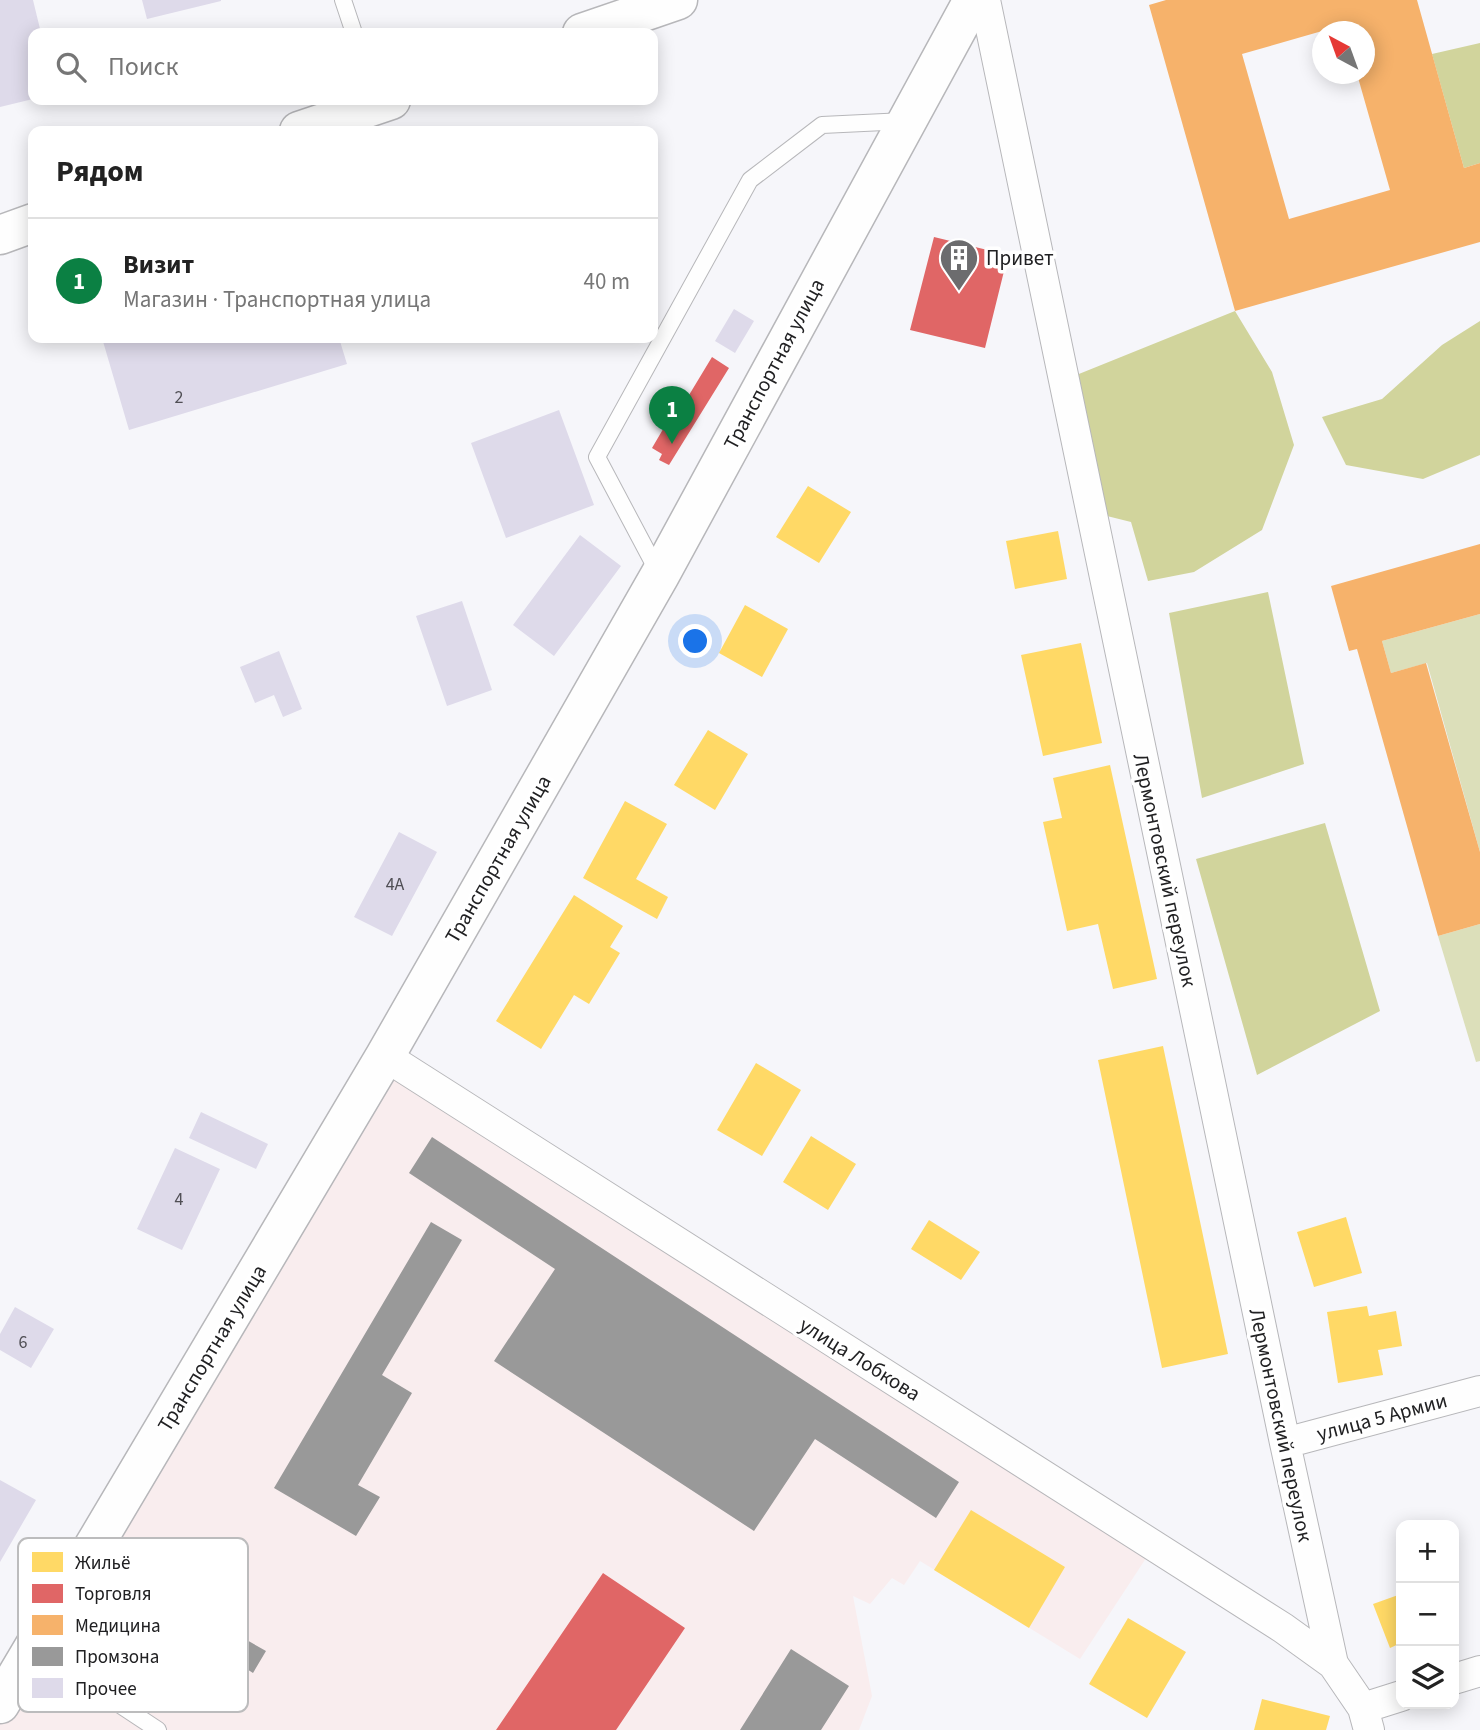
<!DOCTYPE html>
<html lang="ru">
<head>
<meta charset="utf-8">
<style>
	body { margin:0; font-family:"Source Sans 3",sans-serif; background:#f6f6f6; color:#222 }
	.controls { position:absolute; right:21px; bottom:21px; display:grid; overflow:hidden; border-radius:14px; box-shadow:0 4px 18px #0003 }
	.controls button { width:63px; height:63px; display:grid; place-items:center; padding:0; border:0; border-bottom:2px solid #e0e0e0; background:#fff; color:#222; font:35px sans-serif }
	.compass { position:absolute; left:1312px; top:21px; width:63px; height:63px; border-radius:50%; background:#fff; box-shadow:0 4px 18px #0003; rotate:319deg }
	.you { position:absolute; left:696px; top:642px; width:24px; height:24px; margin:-18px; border:5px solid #fff; border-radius:50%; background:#1a73e8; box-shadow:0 0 0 10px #1a73e833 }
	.badge { display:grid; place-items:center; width:46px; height:46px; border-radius:50%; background:#0b8043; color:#fff; font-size:23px; font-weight:700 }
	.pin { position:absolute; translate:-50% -58px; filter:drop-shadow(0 2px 4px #0008) }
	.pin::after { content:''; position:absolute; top:37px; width:24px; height:21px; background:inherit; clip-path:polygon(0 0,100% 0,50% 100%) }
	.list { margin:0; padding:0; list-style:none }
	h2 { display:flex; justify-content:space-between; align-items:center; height:91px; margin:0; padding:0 28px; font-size:30px }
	h2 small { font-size:23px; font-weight:400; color:#767676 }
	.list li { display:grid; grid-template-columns:46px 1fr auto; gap:21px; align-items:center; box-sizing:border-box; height:126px; padding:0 28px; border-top:2px solid #e0e0e0 }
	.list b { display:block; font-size:26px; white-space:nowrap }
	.list p { margin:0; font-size:23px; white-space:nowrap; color:#767676 }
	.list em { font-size:23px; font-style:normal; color:#767676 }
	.icon { flex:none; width:38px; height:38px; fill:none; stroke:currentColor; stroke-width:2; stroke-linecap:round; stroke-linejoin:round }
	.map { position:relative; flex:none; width:1480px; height:1730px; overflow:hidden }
	.search { position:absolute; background:#fff; box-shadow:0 4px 18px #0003; left:28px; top:28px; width:630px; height:77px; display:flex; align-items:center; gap:18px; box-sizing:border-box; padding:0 24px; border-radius:14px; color:#767676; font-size:26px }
	.panel { position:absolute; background:#fff; box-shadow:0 4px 18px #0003; left:28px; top:126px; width:630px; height:217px; border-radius:14px }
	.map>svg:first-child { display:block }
	.industrial { fill:#f9edee }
	.green { fill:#dcdfba }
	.forest { fill:#d1d49c }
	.homes { fill:#ffd966 }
	.shops { fill:#e06666 }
	.health { fill:#f6b26b; fill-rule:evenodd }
	.industry { fill:#999 }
	.building { fill:#dedaea }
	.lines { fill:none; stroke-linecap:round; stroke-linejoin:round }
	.service-casing { stroke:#b7b7ba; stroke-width:18 }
	.minor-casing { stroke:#b7b7ba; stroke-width:32 }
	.secondary-casing { stroke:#b7b7ba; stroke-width:41 }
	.service { stroke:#fefefe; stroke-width:16 }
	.minor { stroke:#fefefe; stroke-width:30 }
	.secondary { stroke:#fefefe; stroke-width:38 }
	.labels { text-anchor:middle; stroke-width:7; stroke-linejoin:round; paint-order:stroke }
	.number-label { font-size:18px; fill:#504f55 }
	.poi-label { font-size:21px; fill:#212123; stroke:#fff; text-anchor:start }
	.street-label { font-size:21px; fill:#212123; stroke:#fff }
	.key { fill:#fff; stroke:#bcbcbd; stroke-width:2 }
	.key-label { font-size:19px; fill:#212123 }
</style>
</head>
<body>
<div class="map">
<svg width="1480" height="1730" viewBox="0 0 1480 1730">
	<rect width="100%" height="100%" fill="#f6f6fa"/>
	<!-- industrial -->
	<path class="industrial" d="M385,1056l769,490 -74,113 -160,-98 -16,24 -12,-7 -22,26 -17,-8 19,100 -13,34h-859v-26z"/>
	<!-- green -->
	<path class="green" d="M1480,614v238l-53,-189 -36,10 -9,-32z
		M1480,924v137l-4,1 -38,-126z"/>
	<!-- forest -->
	<path class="forest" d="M1480,43v120l-16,5 -32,-114z
		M1235,311l37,61 22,73 -32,85 -68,42 -46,9 -17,-59 -40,-10 -27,-132z
		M1480,321v134l-57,24 -77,-14 -24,-48 60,-18 60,-54z
		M1268,592l36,172 -102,34 -33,-185z
		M1325,823l55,188 -123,64 -61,-216z"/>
	<!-- homes -->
	<path class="homes" d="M808,486l43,26 -32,51 -43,-26z
		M1058,531l9,48 -52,10 -9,-48z
		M745,605l43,24 -26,48 -43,-24z
		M1081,643l21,100 -59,13 -22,-101z
		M708,730l40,24 -33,56 -41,-25z
		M1110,765l47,214 -44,10 -15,-65 -31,7 -24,-109 19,-4 -9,-40z
		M625,801l42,23 -31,55 32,18 -11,22 -74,-41z
		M574,895l49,31 -13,21 10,6 -31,51 -15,-9 -33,54 -45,-28z
		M1163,1046l65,308 -66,14 -64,-308z
		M756,1063l45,27 -39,66 -45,-26z
		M811,1136l45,28 -28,46 -45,-28z
		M1346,1217l16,56 -48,14 -17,-55z
		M929,1220l51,32 -19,28 -50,-31z
		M1367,1306l2,10 27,-5 6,35 -24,4 5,25 -45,8 -11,-71z
		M971,1510l94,57 -36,61 -95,-58z
		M1401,1594v49l-11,5 -17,-44z
		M1128,1618l58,34 -39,66 -58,-34z
		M1262,1699l68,17 -4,14h-72z"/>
	<!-- shops -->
	<path class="shops" d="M934,237l74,18 -23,93 -75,-18z
		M712,357l17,11 -60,97 -10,-5 3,-6 -10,-6 17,-29 10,7 13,-22 -6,-4z
		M603,1573l82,55 -69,102h-120z"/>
	<!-- health -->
	<path class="health" d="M1166,0h251l47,168 16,-5v79l-245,69 -86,-306zM1343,25l2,7h19v42h-7l33,116 -101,29 -47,-165z
		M1480,544v70l-98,27 9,32 35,-10 54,189v72l-42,12 -81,-287 -8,2 -18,-65z"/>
	<!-- industry -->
	<path class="industry" d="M432,1137l527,345 -23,36 -121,-79 -61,92 -260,-170 61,-92 -146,-96z
		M431,1222l31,18 -80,135 30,18 -54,92 22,12 -24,39 -82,-48z
		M224,1627l42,24 -13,22 -17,-11 -22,37 -24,-14z
		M791,1649l58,37 -28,44h-81z"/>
	<!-- building -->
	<path class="building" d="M0,0h33l8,33h-8v66l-33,8z
		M142,0h79v1l-74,18z
		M734,309l20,12 -19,32 -20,-12z
		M102,338h237l8,26 -218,66z
		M559,410l35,95 -88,33 -35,-95z
		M580,535l41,31 -67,90 -41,-31z
		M462,601l30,89 -45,16 -31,-90z
		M279,651l23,58 -19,8 -9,-22 -19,8 -15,-36z
		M399,832l38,20 -45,84 -38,-19z
		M201,1112l67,32 -12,25 -67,-31z
		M175,1148l45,21 -38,81 -45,-21z
		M15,1307l39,22 -23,39 -31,-18v-16z
		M0,1480l36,20 -36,62z"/>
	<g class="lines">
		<!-- service casing -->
		<g class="service-casing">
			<path id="service" d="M343,0l11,33
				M658,572l-61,-115 153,-277 72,-55 83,-4
				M34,1648l124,82"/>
		</g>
		<!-- minor casing -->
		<g class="minor-casing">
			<path id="minor" d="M985,0l300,1443 48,221 30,44 6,22
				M385,1056l898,572 50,36
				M1285,1443l195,-52
				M1454,1679l26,-8
				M1363,1708l38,-12"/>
		</g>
		<!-- secondary casing -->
		<g class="secondary-casing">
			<path id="secondary" d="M582,33l96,-33
				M299,131l92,-31
				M0,235l33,-12
				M0,1704l385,-648 275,-481 313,-575"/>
		</g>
		<!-- service -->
		<use href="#service" class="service"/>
		<!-- minor -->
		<use href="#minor" class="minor"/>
		<!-- secondary -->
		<use href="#secondary" class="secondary"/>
	</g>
	<!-- icons -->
	<defs>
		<g id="building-pin" transform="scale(2.0125)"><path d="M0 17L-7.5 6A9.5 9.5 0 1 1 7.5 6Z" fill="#6c6c6e" stroke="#fff"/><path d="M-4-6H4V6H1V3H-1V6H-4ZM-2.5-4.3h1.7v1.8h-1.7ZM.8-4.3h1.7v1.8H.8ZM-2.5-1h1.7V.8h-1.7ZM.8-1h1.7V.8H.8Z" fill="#fff"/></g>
	</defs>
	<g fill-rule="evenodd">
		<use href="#building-pin" x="959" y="258"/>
	</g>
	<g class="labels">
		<!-- number labels -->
		<g class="number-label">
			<text x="179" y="403">2</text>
			<text x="395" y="890">4А</text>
			<text x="179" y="1205">4</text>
			<text x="23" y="1348">6</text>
		</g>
		<!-- poi labels -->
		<g class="poi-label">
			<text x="986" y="265">Привет</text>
		</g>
		<!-- street labels -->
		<g class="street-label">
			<text transform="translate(774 364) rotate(-62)" y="7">Транспортная улица</text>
			<text transform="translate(498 859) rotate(-60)" y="7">Транспортная улица</text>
			<text transform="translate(1165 870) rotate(78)" y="7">Лермонтовский переулок</text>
			<text transform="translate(212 1348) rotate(-59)" y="7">Транспортная улица</text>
			<text transform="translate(860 1359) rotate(32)" y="7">улица Лобкова</text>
			<text transform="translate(1382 1417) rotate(-15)" y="7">улица 5 Армии</text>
			<text transform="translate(1281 1425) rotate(78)" y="7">Лермонтовский переулок</text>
		</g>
	</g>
	<!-- legend -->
	<rect x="18" y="1538" width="230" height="174" rx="10" class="key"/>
	<rect x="32" y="1552" width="31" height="20" fill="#ffd966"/>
	<rect x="32" y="1584" width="31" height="19" fill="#e06666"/>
	<rect x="32" y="1615" width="31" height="20" fill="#f6b26b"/>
	<rect x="32" y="1647" width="31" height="19" fill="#999"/>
	<rect x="32" y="1678" width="31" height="20" fill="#dedaea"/>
	<g class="key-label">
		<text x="75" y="1569">Жильё</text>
		<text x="75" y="1600">Торговля</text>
		<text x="75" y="1632">Медицина</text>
		<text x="75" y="1663">Промзона</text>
		<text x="75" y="1695">Прочее</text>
	</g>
</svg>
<div class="controls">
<button>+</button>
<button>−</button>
<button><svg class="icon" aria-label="layers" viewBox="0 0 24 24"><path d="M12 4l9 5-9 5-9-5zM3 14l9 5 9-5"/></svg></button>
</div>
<svg class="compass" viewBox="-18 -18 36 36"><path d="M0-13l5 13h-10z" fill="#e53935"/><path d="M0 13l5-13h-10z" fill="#767676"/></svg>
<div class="you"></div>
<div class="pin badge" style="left:672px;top:444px">1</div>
<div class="search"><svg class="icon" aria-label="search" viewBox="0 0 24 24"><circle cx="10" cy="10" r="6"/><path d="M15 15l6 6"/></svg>Поиск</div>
<section class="panel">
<h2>Рядом<small></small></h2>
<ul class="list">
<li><span class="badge">1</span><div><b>Визит</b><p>Магазин · Транспортная улица</p></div><em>40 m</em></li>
</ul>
</section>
</div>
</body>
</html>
